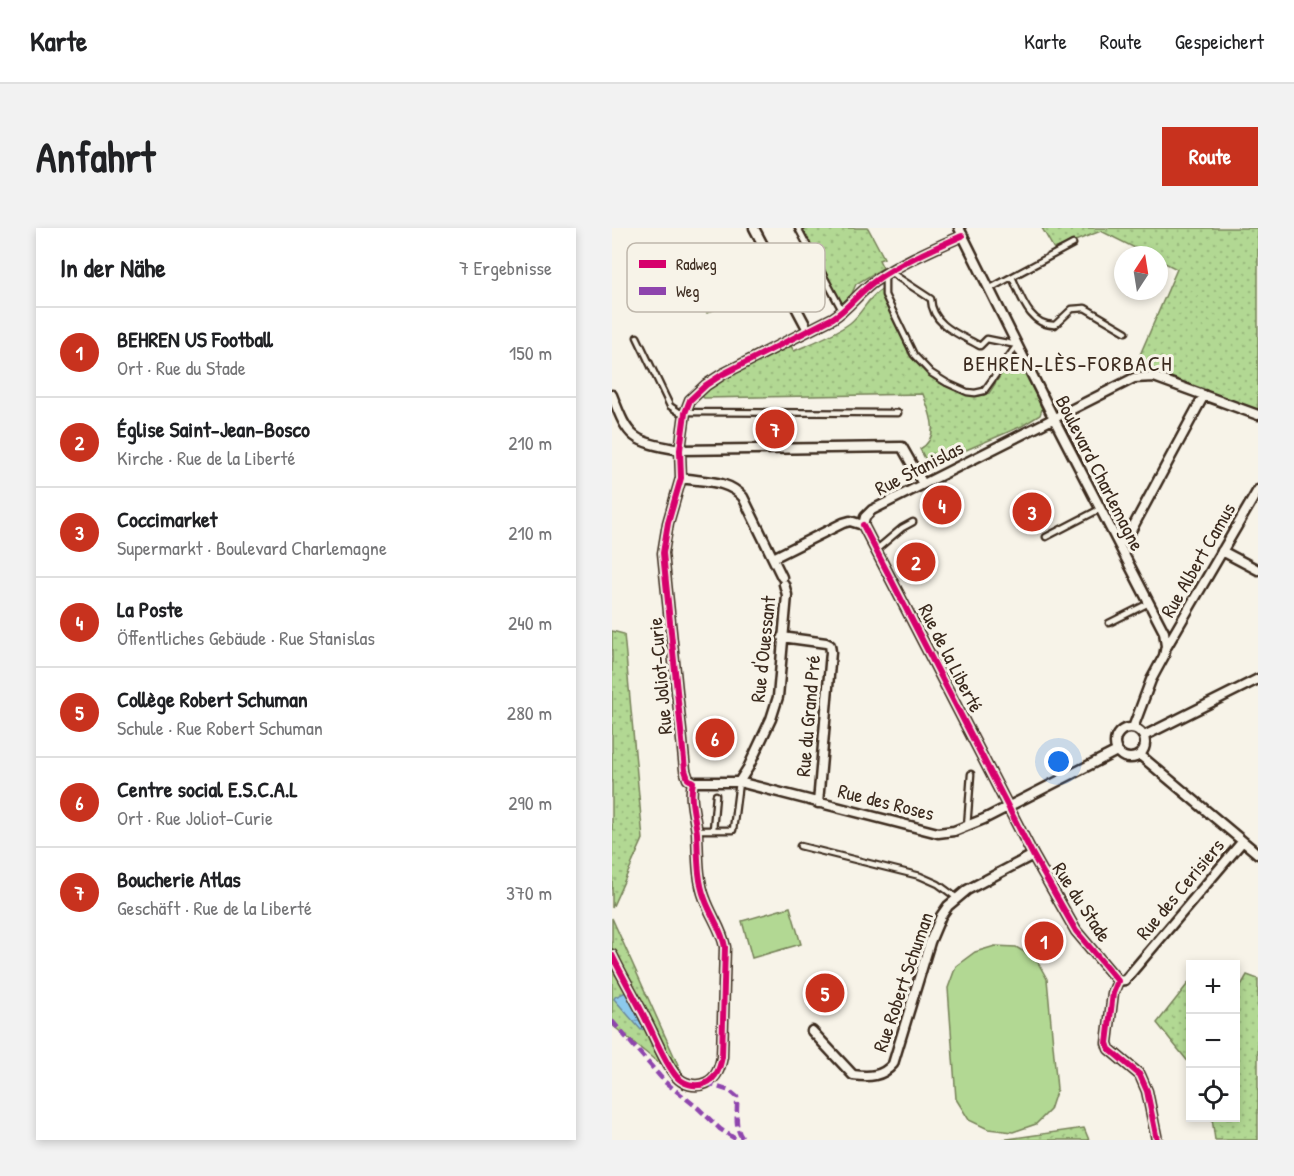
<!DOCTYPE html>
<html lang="de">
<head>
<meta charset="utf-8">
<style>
	body { margin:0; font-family:"Patrick Hand",sans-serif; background:#f2f2f2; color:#202124 }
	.controls { position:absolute; right:18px; bottom:18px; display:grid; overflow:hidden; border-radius:0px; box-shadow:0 3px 9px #0003 }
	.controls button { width:54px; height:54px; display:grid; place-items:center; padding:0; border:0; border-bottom:2px solid #e0e0e0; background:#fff; color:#202124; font:30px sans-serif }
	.compass { position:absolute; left:502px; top:18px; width:54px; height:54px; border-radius:50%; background:#fff; box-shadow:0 3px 9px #0003; rotate:12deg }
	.you { position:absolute; left:447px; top:534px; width:21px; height:21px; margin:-15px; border:4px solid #fff; border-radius:50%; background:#1a73e8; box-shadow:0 0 0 9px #1a73e833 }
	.badge { display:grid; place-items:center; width:39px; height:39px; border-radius:50%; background:#c8321e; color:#fff; font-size:20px; font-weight:700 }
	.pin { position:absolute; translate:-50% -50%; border:3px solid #fff; box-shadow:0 2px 6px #0006 }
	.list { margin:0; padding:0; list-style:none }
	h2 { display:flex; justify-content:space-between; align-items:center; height:78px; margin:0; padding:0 24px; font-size:26px }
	h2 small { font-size:20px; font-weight:400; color:#757577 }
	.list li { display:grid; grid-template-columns:39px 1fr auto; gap:18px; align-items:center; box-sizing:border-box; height:90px; padding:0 24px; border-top:2px solid #e0e0e0 }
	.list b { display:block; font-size:22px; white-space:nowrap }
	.list p { margin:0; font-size:20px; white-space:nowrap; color:#757577 }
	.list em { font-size:20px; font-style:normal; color:#757577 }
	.icon { flex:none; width:33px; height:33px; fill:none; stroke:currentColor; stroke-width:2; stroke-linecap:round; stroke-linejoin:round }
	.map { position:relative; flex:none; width:646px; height:912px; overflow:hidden; border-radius:0px }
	header { display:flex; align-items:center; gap:36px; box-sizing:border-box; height:84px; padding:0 30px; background:#fff; border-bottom:2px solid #e0e0e0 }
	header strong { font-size:28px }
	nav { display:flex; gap:33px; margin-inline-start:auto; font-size:21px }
	.intro { display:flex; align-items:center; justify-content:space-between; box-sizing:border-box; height:144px; padding:0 36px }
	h1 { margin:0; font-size:42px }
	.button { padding:15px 27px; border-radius:0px; background:#c8321e; color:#fff; font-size:21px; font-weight:700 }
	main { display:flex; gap:36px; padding:0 36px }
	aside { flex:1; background:#fff; border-radius:0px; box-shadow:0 3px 9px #0003 }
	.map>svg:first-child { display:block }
	.grass { fill:url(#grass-dots); stroke:#768158; stroke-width:1.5 }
	.garden { fill:#b2d893; stroke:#768158; stroke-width:1.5 }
	.water { fill:url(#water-ripples); stroke:#6c899a; stroke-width:1.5 }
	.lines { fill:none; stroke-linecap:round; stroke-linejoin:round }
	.service-casing { stroke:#3b2a1e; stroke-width:9 }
	.minor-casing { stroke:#3b2a1e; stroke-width:13 }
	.service { stroke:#f7f3e8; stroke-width:4.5 }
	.minor { stroke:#f7f3e8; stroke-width:8 }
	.quiet { stroke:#8e44ad; stroke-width:4.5; stroke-dasharray:9 4.5; stroke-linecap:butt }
	.cycleway-casing { stroke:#f7f3e8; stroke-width:10 }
	.cycleway { stroke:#d6006c; stroke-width:6 }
	.labels { text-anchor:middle; stroke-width:6; stroke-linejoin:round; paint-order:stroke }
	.street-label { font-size:20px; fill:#3b2a1e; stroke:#f7f3e8 }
	.quarter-label { font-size:22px; letter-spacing:1.5px; fill:#3b2a1e; stroke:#f7f3e8 }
	.key { fill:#f7f3e8; stroke:#bfb7ab; stroke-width:1.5 }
	.key-label { font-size:16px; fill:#3b2a1e }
</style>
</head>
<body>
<header>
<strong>Karte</strong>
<nav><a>Karte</a><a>Route</a><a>Gespeichert</a></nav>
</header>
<div class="intro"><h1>Anfahrt</h1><a class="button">Route</a></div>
<main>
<aside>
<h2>In der Nähe<small>7 Ergebnisse</small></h2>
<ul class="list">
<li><span class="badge">1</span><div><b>BEHREN US Football</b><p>Ort · Rue du Stade</p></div><em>150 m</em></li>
<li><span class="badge">2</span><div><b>Église Saint-Jean-Bosco</b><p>Kirche · Rue de la Liberté</p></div><em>210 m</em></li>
<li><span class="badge">3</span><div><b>Coccimarket</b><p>Supermarkt · Boulevard Charlemagne</p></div><em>210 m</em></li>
<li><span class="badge">4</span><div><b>La Poste</b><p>Öffentliches Gebäude · Rue Stanislas</p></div><em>240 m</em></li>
<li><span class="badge">5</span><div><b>Collège Robert Schuman</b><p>Schule · Rue Robert Schuman</p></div><em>280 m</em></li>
<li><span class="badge">6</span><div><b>Centre social E.S.C.A.L</b><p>Ort · Rue Joliot-Curie</p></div><em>290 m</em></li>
<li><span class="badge">7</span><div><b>Boucherie Atlas</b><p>Geschäft · Rue de la Liberté</p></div><em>370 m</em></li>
</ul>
</aside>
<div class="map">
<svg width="646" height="912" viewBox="0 0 646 912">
	<defs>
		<pattern id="grass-dots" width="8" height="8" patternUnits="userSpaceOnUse" patternTransform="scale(1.5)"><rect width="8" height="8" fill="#b2d893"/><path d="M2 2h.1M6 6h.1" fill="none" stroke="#9aba7e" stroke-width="1.8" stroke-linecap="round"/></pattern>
		<pattern id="water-ripples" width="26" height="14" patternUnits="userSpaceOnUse" patternTransform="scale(1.5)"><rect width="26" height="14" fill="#8cc9ec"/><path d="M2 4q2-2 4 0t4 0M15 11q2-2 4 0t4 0" fill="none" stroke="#74a3bf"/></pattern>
	</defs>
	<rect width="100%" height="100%" fill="#f7f3e8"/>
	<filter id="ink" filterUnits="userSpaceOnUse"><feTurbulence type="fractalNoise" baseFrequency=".0167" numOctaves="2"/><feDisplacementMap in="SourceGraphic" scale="12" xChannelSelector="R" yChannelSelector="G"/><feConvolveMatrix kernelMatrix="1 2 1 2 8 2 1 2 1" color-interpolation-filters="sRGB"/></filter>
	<g filter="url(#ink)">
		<!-- grass -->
		<path class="grass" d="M186,0h70l16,30 -5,2 4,8 -27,16 -6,14 -13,9z
			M430,0h216v182l-105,-39h-20l44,-102 -18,-9v-5h-10l-48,-24 -47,18z
			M270,61l1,7 23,45 2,12 18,20 12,9 26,12 14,2 11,-3 24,-37 6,2 23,51 -2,6 -18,11 -93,40 -9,-17c22,-12 9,-38 3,-55l-219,4 -4,-4c27,-21 60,-33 91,-48l3,5c18,-8 40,-16 56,-28 13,-10 17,-25 32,-34z
			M0,403l12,3 19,205 -31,69z
			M0,690l76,169 -76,-62z
			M635,747l11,4v161h-43l-3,-22h24v-124z
			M578,753v83l-33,-41z
			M472,900l5,12h-89z"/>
		<!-- garden -->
		<path class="garden" d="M123,38l16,26 -44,21 -11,-23z
			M178,679l11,37 -49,14 -10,-37z
			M383,718l21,1 20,12 11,20 10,110 -7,21 -14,14 -23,8 -25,-3 -19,-9 -13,-21 -8,-111 8,-22 19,-14z"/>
		<!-- water -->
		<path class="water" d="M14,764l18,37 -3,1 -27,-31 1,-2z"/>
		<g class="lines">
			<!-- service casing -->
			<g class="service-casing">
				<path id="service" d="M186,0l45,84
					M273,47v20l29,60 17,18 16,10 20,9 8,1 9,-2 33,-46 -30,-6 -7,7c-19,-11 -48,-20 -49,-47l-41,-27
					M400,49c9,19 17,49 43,48l17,-16 13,-1 41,24
					M377,61l84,-45
					M25,109l33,69 9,6 219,1
					M434,309l54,-28
					M264,322l26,-22 11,-6
					M497,395l40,-20
					M355,599l4,-53
					M84,602h37l6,-48
					M101,602l3,-35
					M188,618l120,30 18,8 19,14"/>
			</g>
			<!-- minor casing -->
			<g class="minor-casing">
				<path id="minor" d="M142,0l54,102
					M347,0l95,191 110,213 2,14 -2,10 -13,24 -18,48
					M0,167c17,45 20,46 68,55l222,-3 21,37
					M69,250c22,4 46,1 62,19l39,80
					M251,297l170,330 43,76 42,50 -5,12 -6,50 2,6 31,26 7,16 10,49
					M251,297l2,-8 7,-7 262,-132 20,-1 104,38
					M507,316l8,-6 77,-143
					M610,323l36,19
					M161,330l70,-35 7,-2 13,4
					M170,409l44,6 4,2 1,7 -13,151
					M555,418l91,-156
					M503 515a15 15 0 1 1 30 0a15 15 0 1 1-30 0Z
					M532,508l114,-57
					M528,527l118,99
					M81,554h46l199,51 16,-2 30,-12 133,-68
					M127,554l9,-14 23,-49 7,-22 9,-102 -3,-11
					M0,727c11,23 24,44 35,67 9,17 16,38 29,54 7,8 19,12 30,7 11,-5 14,-16 16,-26l3,-110c-3,-17 -14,-31 -20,-48 -8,-20 -7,-45 -8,-66 -2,-17 -8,-34 -4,-51l-5,-3 -3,-9 -22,-217 5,-30 13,-45 -1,-28 5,-37 5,-13 16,-15 17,-11 110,-56c16,-10 26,-26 42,-37 23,-17 60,-33 87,-45
					M506,753l7,-1 117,-138
					M200,803l41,44c16,2 29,2 40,-11l37,-122 11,-26 7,-10 19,-16 66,-35"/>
			</g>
			<!-- service -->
			<use href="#service" class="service"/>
			<!-- minor -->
			<use href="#minor" class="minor"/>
			<!-- quiet -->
			<path class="quiet" d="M0,793l53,61 33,26 22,21 17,11
				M94,855l24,8 7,6c1,14 -4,32 7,43"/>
			<!-- cycleway casing -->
			<g class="cycleway-casing">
				<path id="cycleway" d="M251,297l170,330 43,76 42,50 -5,12 -6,50 2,6 31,26 7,16 10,49
					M0,727c11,23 24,44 35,67 9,17 16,38 29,54 7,8 19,12 30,7 11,-5 14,-16 16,-26l3,-110c-3,-17 -14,-31 -20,-48 -8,-20 -7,-45 -8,-66 -2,-17 -8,-34 -4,-51l-5,-3 -3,-9 -22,-217 5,-30 13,-45 -1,-28 5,-37 5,-13 16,-15 17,-11 110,-56c16,-10 26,-26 42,-37 23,-17 60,-33 87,-45"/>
			</g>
			<!-- cycleway -->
			<use href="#cycleway" class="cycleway"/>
		</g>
	</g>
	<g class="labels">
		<!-- street labels -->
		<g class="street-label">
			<text transform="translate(307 240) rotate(-27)" y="7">Rue Stanislas</text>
			<text transform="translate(488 245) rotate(63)" y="7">Boulevard Charlemagne</text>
			<text transform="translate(586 332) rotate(-60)" y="7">Rue Albert Camus</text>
			<text transform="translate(151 421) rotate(-84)" y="7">Rue d'Ouessant</text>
			<text transform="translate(339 430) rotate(63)" y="7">Rue de la Liberté</text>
			<text transform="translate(48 448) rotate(-95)" y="7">Rue Joliot-Curie</text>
			<text transform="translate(196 488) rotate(-85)" y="7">Rue du Grand Pré</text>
			<text transform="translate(274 574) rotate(14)" y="7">Rue des Roses</text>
			<text transform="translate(568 661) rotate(-50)" y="7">Rue des Cerisiers</text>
			<text transform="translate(470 674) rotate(57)" y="7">Rue du Stade</text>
			<text transform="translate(291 754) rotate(-71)" y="7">Rue Robert Schuman</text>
		</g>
		<!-- quarter labels -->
		<g class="quarter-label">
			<text x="456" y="143">BEHREN-LÈS-FORBACH</text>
		</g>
	</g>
	<!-- legend -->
	<rect x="15" y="15" width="198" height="69" rx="9" class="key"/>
	<rect x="27" y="32" width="27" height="8" fill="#d6006c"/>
	<rect x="27" y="59" width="27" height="8" fill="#8e44ad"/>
	<g class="key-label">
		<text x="64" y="42">Radweg</text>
		<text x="64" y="69">Weg</text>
	</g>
</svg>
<div class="controls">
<button>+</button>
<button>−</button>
<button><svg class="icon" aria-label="locate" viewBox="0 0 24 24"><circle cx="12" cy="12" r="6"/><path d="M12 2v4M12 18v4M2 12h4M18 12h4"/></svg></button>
</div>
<svg class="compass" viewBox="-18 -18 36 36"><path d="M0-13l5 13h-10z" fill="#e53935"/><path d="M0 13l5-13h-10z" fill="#757577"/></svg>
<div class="you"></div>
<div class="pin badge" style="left:432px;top:713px">1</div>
<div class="pin badge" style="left:304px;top:334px">2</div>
<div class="pin badge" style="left:420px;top:284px">3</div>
<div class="pin badge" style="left:330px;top:277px">4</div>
<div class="pin badge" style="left:213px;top:765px">5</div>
<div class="pin badge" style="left:103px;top:510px">6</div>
<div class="pin badge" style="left:163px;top:201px">7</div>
</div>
</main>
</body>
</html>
